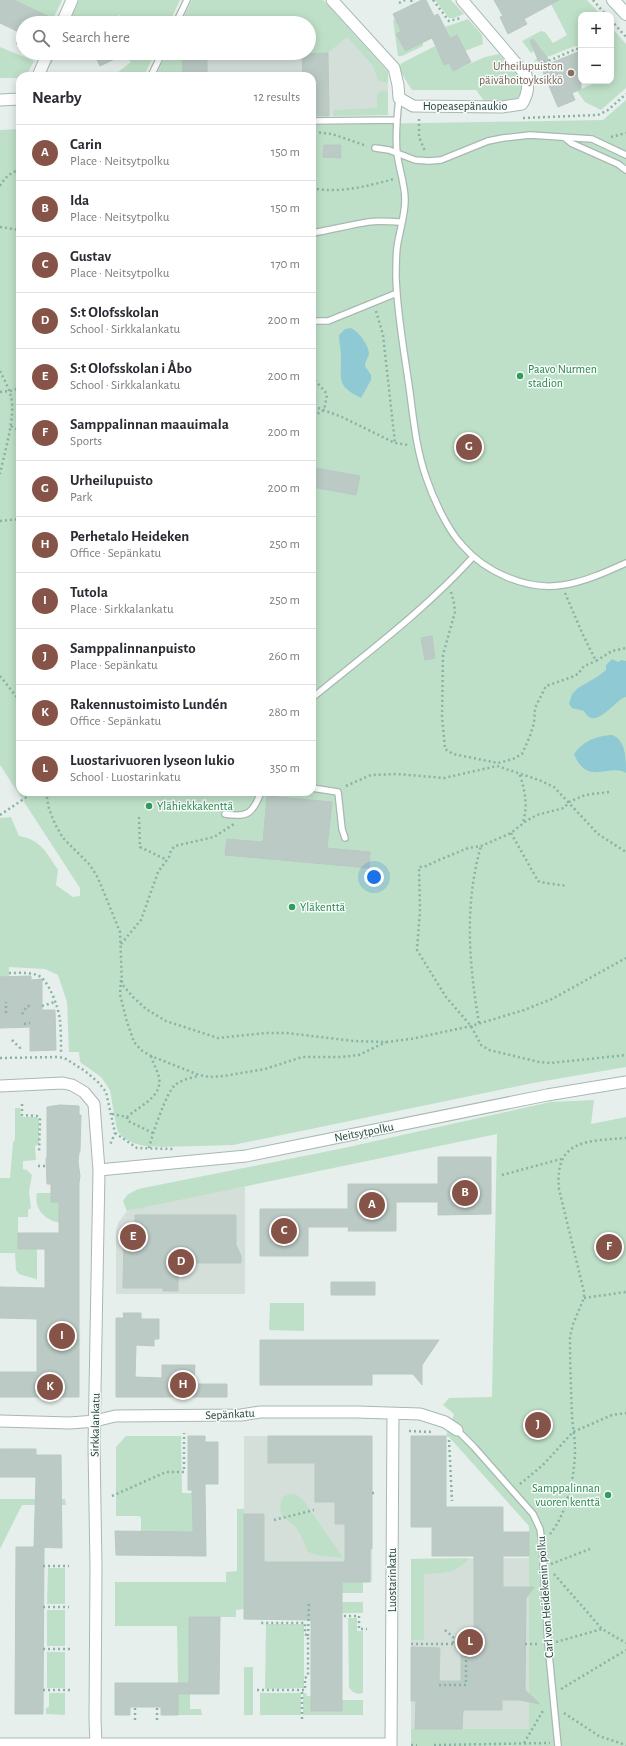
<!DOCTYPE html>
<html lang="en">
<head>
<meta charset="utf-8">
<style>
	body { margin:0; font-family:"Alegreya Sans",sans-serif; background:#f2f2f3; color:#2b2b33 }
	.controls { position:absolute; right:12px; top:12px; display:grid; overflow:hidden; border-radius:8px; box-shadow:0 2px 10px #0003 }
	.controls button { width:36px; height:36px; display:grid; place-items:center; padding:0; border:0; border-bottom:1px solid #e1e1e2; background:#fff; color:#2b2b33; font:20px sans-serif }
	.you { position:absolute; left:374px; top:877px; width:14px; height:14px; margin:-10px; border:3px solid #fff; border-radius:50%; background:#1a73e8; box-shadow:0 0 0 6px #1a73e833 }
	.badge { display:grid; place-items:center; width:26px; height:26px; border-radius:50%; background:#855347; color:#fff; font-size:13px; font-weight:700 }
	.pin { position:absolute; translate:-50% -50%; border:2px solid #fff; box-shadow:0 1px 4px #0006 }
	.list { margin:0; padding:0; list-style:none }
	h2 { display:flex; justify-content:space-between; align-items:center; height:52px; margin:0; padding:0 16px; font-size:17px }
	h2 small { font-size:13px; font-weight:400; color:#7c7c81 }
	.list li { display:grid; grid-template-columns:26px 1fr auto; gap:12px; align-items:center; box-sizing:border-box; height:56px; padding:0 16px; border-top:1px solid #e1e1e2 }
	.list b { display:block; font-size:15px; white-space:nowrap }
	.list p { margin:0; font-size:13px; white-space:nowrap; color:#7c7c81 }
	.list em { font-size:13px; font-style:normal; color:#7c7c81 }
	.icon { flex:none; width:22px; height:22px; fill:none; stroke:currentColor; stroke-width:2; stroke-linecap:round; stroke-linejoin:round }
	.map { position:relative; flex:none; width:626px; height:1746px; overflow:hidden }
	.search { position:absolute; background:#fff; box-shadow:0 2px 10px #0003; left:16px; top:16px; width:300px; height:44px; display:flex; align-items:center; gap:10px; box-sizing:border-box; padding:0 14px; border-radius:22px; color:#7c7c81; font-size:15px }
	.panel { position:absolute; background:#fff; box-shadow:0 2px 10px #0003; left:16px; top:72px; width:300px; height:724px; border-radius:12px }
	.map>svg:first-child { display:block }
	.built { fill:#d4dfda }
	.green { fill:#bfe0c8 }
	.water { fill:#8ec9d4 }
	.building { fill:#bbcac4; stroke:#b8c9c2 }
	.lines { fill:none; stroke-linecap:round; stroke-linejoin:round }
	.service-casing { stroke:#a8b8b2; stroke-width:8 }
	.minor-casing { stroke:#a8b8b2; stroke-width:13 }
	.secondary-casing { stroke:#a4bbb3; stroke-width:14 }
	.path { stroke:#86b3a5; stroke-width:2.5; stroke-dasharray:2 3; stroke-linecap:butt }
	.service { stroke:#fff; stroke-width:5.5 }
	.minor { stroke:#fff; stroke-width:11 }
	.secondary { stroke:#fff; stroke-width:12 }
	.education-dot { fill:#8d6e63; stroke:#f7fbf9; stroke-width:1.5 }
	.leisure-dot { fill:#2e9e5b; stroke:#f7fbf9; stroke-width:1.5 }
	.labels { text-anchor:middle; stroke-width:3; stroke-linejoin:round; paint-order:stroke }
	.education-label { font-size:12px; fill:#785e54; stroke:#f7fbf9; text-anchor:end }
	.street-label { font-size:12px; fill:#24423a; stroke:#f7fbf9 }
	.leisure-label { font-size:12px; fill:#27864d; stroke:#f7fbf9; text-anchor:start }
</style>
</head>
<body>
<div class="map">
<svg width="626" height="1746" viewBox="0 0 626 1746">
	<rect width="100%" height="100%" fill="#e6efeb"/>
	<!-- built -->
	<path class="built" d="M192,0h131l65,72v43l-76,1v-40h-156l11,-23h142v-30h-128z
		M245,1186v108h-129v-64l2,-7 9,-12z
		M244,1436h128v146h-128z
		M529,1558v171h-118v-170z"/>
	<!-- green -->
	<path class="green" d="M14,0h48l-9,19z
		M79,0h101l-11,23h-45l-4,-8 -16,8h-36z
		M192,0h131l65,72v11l-10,-2 -5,-15 -26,-29 -19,16 -146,2 1,21h-27l11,-23h142v-30h-128z
		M435,0h16l13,14 -10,4h-5z
		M549,0h38l14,15h-20v33l-1,-1 -5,-1 -40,16 -1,-1 10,-7 -5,-7 -8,6 -9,-12 19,-10 4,1 8,11 14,-8z
		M395,19l6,12 -5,3 8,17 19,-9v4l-21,10h-4l-5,-36z
		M468,19l14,16 1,9 -18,7 -8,-16 -7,3 -5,-11z
		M611,27l15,17v44l-25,22 -16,-8 -8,-11 18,-8v-2h16z
		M435,46l9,19 5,-2 4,8 32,-14 14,-3c6,7 15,15 20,23 3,3 3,8 3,12 -3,17 -24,13 -37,13l-9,-12h-64l-14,-22 4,-5z
		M0,47l34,14 -8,15h-6v2h-20z
		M54,53h3l-10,18 6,5 56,-1 8,-2 14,-11 -7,-8 3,-1h28l-11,23h-101z
		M380,91h8v24l-55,1v-6l44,-2v-13z
		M626,100v967l-93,16 -300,62 -70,2 -19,-1 -11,-3 -9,-5 -6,-6 -2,-7 -6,-35 -9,-13 -21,-15 -1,-10h-10l-2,-50 -9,-27 -13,-6 -36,-2v10h-9v-159l11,-1 8,19c21,3 28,17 39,34l-2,15 17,12 7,-1v-8l-80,-123v-635l20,-1v663h292v-667l291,-5z
		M594,1100l-3,24 35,-7v629h-215v-17h118v-203l-80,-89 -3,-1 8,-22 -11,-9 6,-7 43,-1 5,-263 -370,77 -4,-10 4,-6 11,-6 206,-41 206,-46z
		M15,1108h5l1,9h16l2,2v25l-4,2 1,14 -13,1v8l4,1 5,5 -3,17 2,16 -3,2v7h-10v32h19v32l-1,-2 -17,-5 -3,-4 -1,-17h-15v-75h10l3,-35 2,-4z
		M37,1193h14v9h8v18h7v3c-17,1 -33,-12 -29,-30z
		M270,1303h34v28l-35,-1z
		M126,1436h55l1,57h10l1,48 -52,-9v-15l-2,-1h-23v-69z
		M290,1494l7,1 7,6 36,52 2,5 -25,-3 -9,-3c-3,-8 -7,-16 -11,-23 -7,-10 -20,-9 -16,-28l3,-5z
		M0,1499h65l1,6h-44l-22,44z
		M237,1509h7v100l-8,1v7h-47v66h-11l-1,-57h-62v-44h111v-10l11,-1z
		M469,1558c-11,16 -28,15 -45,16v66h-13v-81z
		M48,1568h17v36h-18z
		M317,1582h46v11h-46z
		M342,1602h21v11h-21z
		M47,1610h18v36h-18z
		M348,1618h9v13h6v62c-6,2 -11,0 -14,-6z
		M266,1624h38v64l-39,1z
		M47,1652h18v36h-18z
		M244,1667h9v48h-9z
		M49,1693h16v22l-19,-1v-6l3,-1z
		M260,1693h41v22h-41z
		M303,1693h3l1,3 34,4h22v15h-60z
		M178,1694h12v15h11l1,6h-24z"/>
	<!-- water -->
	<path class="water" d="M351,328c7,3 18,17 18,26 -1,4 -4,7 -4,12l6,9v5l-10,18c-24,-13 -20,-16 -20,-41 0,-7 -2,-15 -2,-22l6,-6z
		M612,659l6,3 3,-2 5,1v36c-10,1 -31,36 -42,14l-12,-3 -3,-4 3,-10 6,-6 19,-11 9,-7v-5z
		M612,735c14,5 14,23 14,38 -16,-10 -39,14 -52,-19 9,-13 22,-18 38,-19z"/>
	<!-- building -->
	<path class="building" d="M0,0h14l42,20 -1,3h-32v11l-23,-11z
		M422,0h4l8,16 4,-2 12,24 7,-3 14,27 -18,9 -4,-8 -5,2 -12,-27 -27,13 -9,-17 5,-3 -8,-17z
		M494,0h65l-35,19 3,5 -19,10 -8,-17 3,-1z
		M533,39l18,24 27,-11 3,7v30l-9,4 3,7 -17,7 -28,-66z
		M94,53h33l-27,13z
		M328,53l1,63h-17v-40h-9l-1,-22z
		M182,54h25v22h-24z
		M324,145h17v13l-18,-1z
		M315,468l45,8 -4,19 -44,-8z
		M432,636l3,22 -10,2 -4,-22z
		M267,796l65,6 -5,46 43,4 -1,16 -144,-13 2,-16 36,3z
		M31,976v4l11,-1v31h13l1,40 -26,1v-24l-30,1v-51z
		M60,1105l19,1v9h2l-1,36 -1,2 -1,9 2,14 -1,7v214h-79v-25h37v-53l-37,-1v-31l45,1v-39h-27v-16h41v-31h-8v-18h-4l-1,-26 1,-1v-50z
		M438,1157h53v57l-53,1v-13h-42v29h-48l1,-4h-41v29h-48v-47h88v-25h90z
		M135,1215h101v30l5,11v7h-63v28h-15v-3h-40l1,-54h5v-9h6z
		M331,1282h44v13h-44z
		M123,1313h18v6h18v20h-5v7l-18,-1 -1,32 27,1v-13h33l-1,19h33v13h-111v-79h8z
		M260,1340h179l-17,25v20l-9,-11h-41v11h-112z
		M188,1436h17v6h13v42h-13l1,72 -90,-1 -1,-24 78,1 -1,-42h-4z
		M268,1436h104v113h-2v33h-28v129h-31v-91l-67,-1v-105h20v48h81v-38h-10v-22h-20v-39h-47z
		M411,1436h35v71h57v25h26v24h-26v31h31l-8,11 -1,92 15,14 -20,-4h-18v10h-39l-1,19h-47l1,-28h-5v-54l29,1 -1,33h22v-44h13v-81h-42v-29h-21z
		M0,1449h36v6h25l1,93 -28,-1 2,-70h-36z
		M16,1547h28l-1,167h-28z
		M189,1617h31l-1,77h-41v21h-17v-8h-31v8h-15v-32h74z"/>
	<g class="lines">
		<!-- service casing -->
		<g class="service-casing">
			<path id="service" d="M176,23l11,-23
				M151,76l11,-23
				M399,98c-2,19 -4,36 -2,55 2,16 8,31 8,47 0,16 -6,32 -8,48 -1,9 -1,19 -1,29 1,34 7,68 12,102 5,33 7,67 18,98 7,21 21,52 36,68 23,27 65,46 101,40 21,-3 43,-13 63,-22
				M312,121l84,-1
				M565,138l6,5 47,21 8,6
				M375,148l14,2 26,10 14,1 12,-1 47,-19 15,-3 27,-3 62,4 34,16
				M312,233c19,-3 37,-8 56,-11 12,-2 23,0 34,0
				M312,321h16l69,-28
				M312,698c55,-45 113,-88 161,-141
				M312,788l26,4 4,37 3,9
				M225,814c23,4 28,-1 36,-22
				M457,1430l17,17 59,67 7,15 2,14 6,101 10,102"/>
		</g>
		<!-- minor casing -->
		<g class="minor-casing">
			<path id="minor" d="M332,0l62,68 4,17 1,13 14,8 89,1 20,-3c6,-10 7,-18 4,-29l-64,-75
				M62,23l10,-23
				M38,76l10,-23
				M0,100l20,-1
				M0,1086l63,-3 9,2 12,7 10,12 5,66 -5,276 2,121 -1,151 1,28
				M99,1170l147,-14 301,-61 79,-13
				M0,1421l70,2 25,-2 20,-5 126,-1 19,-3h97l63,2 25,8 12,8
				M0,1744h391
				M391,1746l2,-332"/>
		</g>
		<!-- secondary casing -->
		<g class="secondary-casing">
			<path id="secondary" d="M613,0l13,14"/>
		</g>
		<!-- path -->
		<path class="path" d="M411,0l2,5
			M433,0l16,21 12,-3
			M593,0l13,15
			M399,3l6,-3
			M611,20l15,17
			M17,44l5,-10
			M535,67l41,-18h3l2,5
			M523,118l75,-3 10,-5 18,-16
			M419,119v18l6,14
			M314,132l18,2 35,12
			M611,137l15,-4
			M0,186c5,-9 11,-14 20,-16
			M312,188c26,6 56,-2 82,-9
			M0,227l20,3
			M376,311l7,24 12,108
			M312,347l3,-17
			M0,371c4,8 9,17 11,26 5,19 -7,57 -11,77
			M312,376c4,8 11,11 15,19l-3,15 -5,3 -7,-1
			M0,392l10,-1 10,-3
			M318,408l24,9 53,26 13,2
			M11,426l9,5
			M0,521l20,-2
			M451,592l3,11 1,9 -12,43 -1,61 3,33 8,5 45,9 15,-4 9,-5 8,-18 4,-13 1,-15 11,-22 26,-9 6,-3 6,-8 12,-5
			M565,593l18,42 13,26 16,-10 14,-3
			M0,676l20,25
			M520,775c5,16 8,31 3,47
			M346,786l25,-11 26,-1 47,4 53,-12 42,14 15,7 44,47 28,18
			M46,792l3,17 6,15 8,14 27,27 8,13 22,54 2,52 11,13 13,12 20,12 52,17 48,-5h21l67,8 32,1 25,-3 60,-13 53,-16 28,-11 74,-41
			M609,792l-24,3 -16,7 -5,6 -27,7 -11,6 -15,12 -30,13 -13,2 -29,12 -13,6 -7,1 1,43 -3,40 29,47 25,29 10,19 8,5 50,12 12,1 75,-8
			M0,815l34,-23
			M139,817l1,30 27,13
			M511,833l27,48c4,2 23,4 29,5
			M121,944l20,-24 17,-48 11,-15 2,-7 4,-4 39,-9 20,-13
			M9,973c9,0 19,-1 28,2 12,4 22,34 23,46 1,10 1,21 1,31
			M121,980l-1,14 6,25 8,23 7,8 10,6 48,19 10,2 15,-1 41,-7 37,-12h38l19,-2 27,-13
			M42,1006l13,-4
			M6,1013v-11
			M22,1014l5,-8h4
			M479,1023c-10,-59 -15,-118 2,-177
			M24,1024l6,-1
			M12,1040l8,8v3
			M0,1058l59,-1 7,2 19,12 14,12 7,9 9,41 -5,12
			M22,1104v11l15,1 3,2 -1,35
			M112,1114l15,3c12,-11 36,-20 32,-40 -2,-7 -6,-14 -8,-21
			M127,1117l1,4 25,12
			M115,1133l22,15 37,1
			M149,1148c3,-13 17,-55 26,-63 6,-5 15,-7 23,-9
			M38,1166h8
			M502,1175l59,-16
			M584,1298l42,-6
			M409,1431l23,1
			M449,1440l3,61
			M520,1484l23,-19 30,-33 39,-17 14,-2
			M372,1493h3
			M112,1496l54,-24h18v-39
			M274,1520l40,-10
			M550,1534c17,-20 25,-59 25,-84 0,-11 -2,-22 -3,-33 -1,-27 -2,-53 -2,-80l3,-13 11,-26v-6l-25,-103c-5,-50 29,-48 67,-51
			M551,1564l39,-15
			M43,1566h26
			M554,1574l48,55 24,14
			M43,1607h26
			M344,1616h15v13h8
			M445,1630l8,7v7
			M308,1636l1,-34
			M556,1642l46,-13
			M411,1644h63
			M525,1644h15
			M43,1649h27
			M439,1685h27v-41
			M561,1689l65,-39
			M43,1690h27
			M257,1690h48v-12l3,-2v-40l-3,-2v-11h-46
			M564,1713l35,23 27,9
			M302,1719v-29
			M135,1720v-13
			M157,1720v-13
			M524,1743l20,-34
			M411,1745h6
			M434,1745l116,-2"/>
		<!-- service -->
		<use href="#service" class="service"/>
		<!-- minor -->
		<use href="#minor" class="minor"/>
		<!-- secondary -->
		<use href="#secondary" class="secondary"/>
	</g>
	<!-- markers -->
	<circle class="education-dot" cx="571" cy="73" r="4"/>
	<g class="leisure-dot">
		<circle cx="520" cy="376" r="4"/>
		<circle cx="149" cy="806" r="4"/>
		<circle cx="292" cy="907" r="4"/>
		<circle cx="608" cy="1495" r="4"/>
	</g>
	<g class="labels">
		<!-- education labels -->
		<g class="education-label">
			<text x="563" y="70">Urheilupuiston<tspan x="563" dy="14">päivähoitoyksikkö</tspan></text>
		</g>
		<!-- street labels -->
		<g class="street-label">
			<text x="465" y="110">Hopeasepänaukio</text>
			<text transform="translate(364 1132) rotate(-11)" y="4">Neitsytpolku</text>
			<text transform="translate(230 1414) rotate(-3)" y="4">Sepänkatu</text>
			<text transform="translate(95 1425) rotate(-89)" y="4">Sirkkalankatu</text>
			<text transform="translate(392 1580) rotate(-90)" y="4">Luostarinkatu</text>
			<text transform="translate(545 1597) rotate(-94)" y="4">Carl von Heidekenin polku</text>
		</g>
		<!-- leisure labels -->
		<g class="leisure-label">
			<text x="528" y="373">Paavo Nurmen<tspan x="528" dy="14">stadion</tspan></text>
			<text x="157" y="810">Ylähiekkakenttä</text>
			<text x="300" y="911">Yläkenttä</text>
			<text x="600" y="1492" text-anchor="end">Samppalinnan<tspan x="600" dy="14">vuoren kenttä</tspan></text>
		</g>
	</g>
</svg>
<div class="controls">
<button>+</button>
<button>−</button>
</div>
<div class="you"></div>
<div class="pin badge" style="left:372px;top:1205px">A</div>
<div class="pin badge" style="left:465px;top:1193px">B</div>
<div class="pin badge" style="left:284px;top:1231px">C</div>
<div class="pin badge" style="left:181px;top:1262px">D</div>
<div class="pin badge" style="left:133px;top:1237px">E</div>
<div class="pin badge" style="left:609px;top:1247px">F</div>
<div class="pin badge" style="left:469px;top:447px">G</div>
<div class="pin badge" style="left:183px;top:1385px">H</div>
<div class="pin badge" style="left:62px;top:1336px">I</div>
<div class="pin badge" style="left:538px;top:1425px">J</div>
<div class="pin badge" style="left:50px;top:1387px">K</div>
<div class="pin badge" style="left:470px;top:1642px">L</div>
<div class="search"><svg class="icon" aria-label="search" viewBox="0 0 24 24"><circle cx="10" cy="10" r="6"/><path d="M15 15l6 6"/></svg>Search here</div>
<section class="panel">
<h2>Nearby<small>12 results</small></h2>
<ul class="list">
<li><span class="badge">A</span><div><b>Carin</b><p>Place · Neitsytpolku</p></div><em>150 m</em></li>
<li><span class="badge">B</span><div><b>Ida</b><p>Place · Neitsytpolku</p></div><em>150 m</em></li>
<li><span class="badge">C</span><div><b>Gustav</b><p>Place · Neitsytpolku</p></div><em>170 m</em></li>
<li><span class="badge">D</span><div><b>S:t Olofsskolan</b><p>School · Sirkkalankatu</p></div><em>200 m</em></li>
<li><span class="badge">E</span><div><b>S:t Olofsskolan i Åbo</b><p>School · Sirkkalankatu</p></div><em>200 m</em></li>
<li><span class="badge">F</span><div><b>Samppalinnan maauimala</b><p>Sports</p></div><em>200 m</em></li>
<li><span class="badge">G</span><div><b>Urheilupuisto</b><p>Park</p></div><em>200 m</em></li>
<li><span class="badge">H</span><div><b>Perhetalo Heideken</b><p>Office · Sepänkatu</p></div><em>250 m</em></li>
<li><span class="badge">I</span><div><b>Tutola</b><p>Place · Sirkkalankatu</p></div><em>250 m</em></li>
<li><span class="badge">J</span><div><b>Samppalinnanpuisto</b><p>Place · Sepänkatu</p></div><em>260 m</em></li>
<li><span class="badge">K</span><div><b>Rakennustoimisto Lundén</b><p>Office · Sepänkatu</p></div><em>280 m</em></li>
<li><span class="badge">L</span><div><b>Luostarivuoren lyseon lukio</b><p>School · Luostarinkatu</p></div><em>350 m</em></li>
</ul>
</section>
</div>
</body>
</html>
